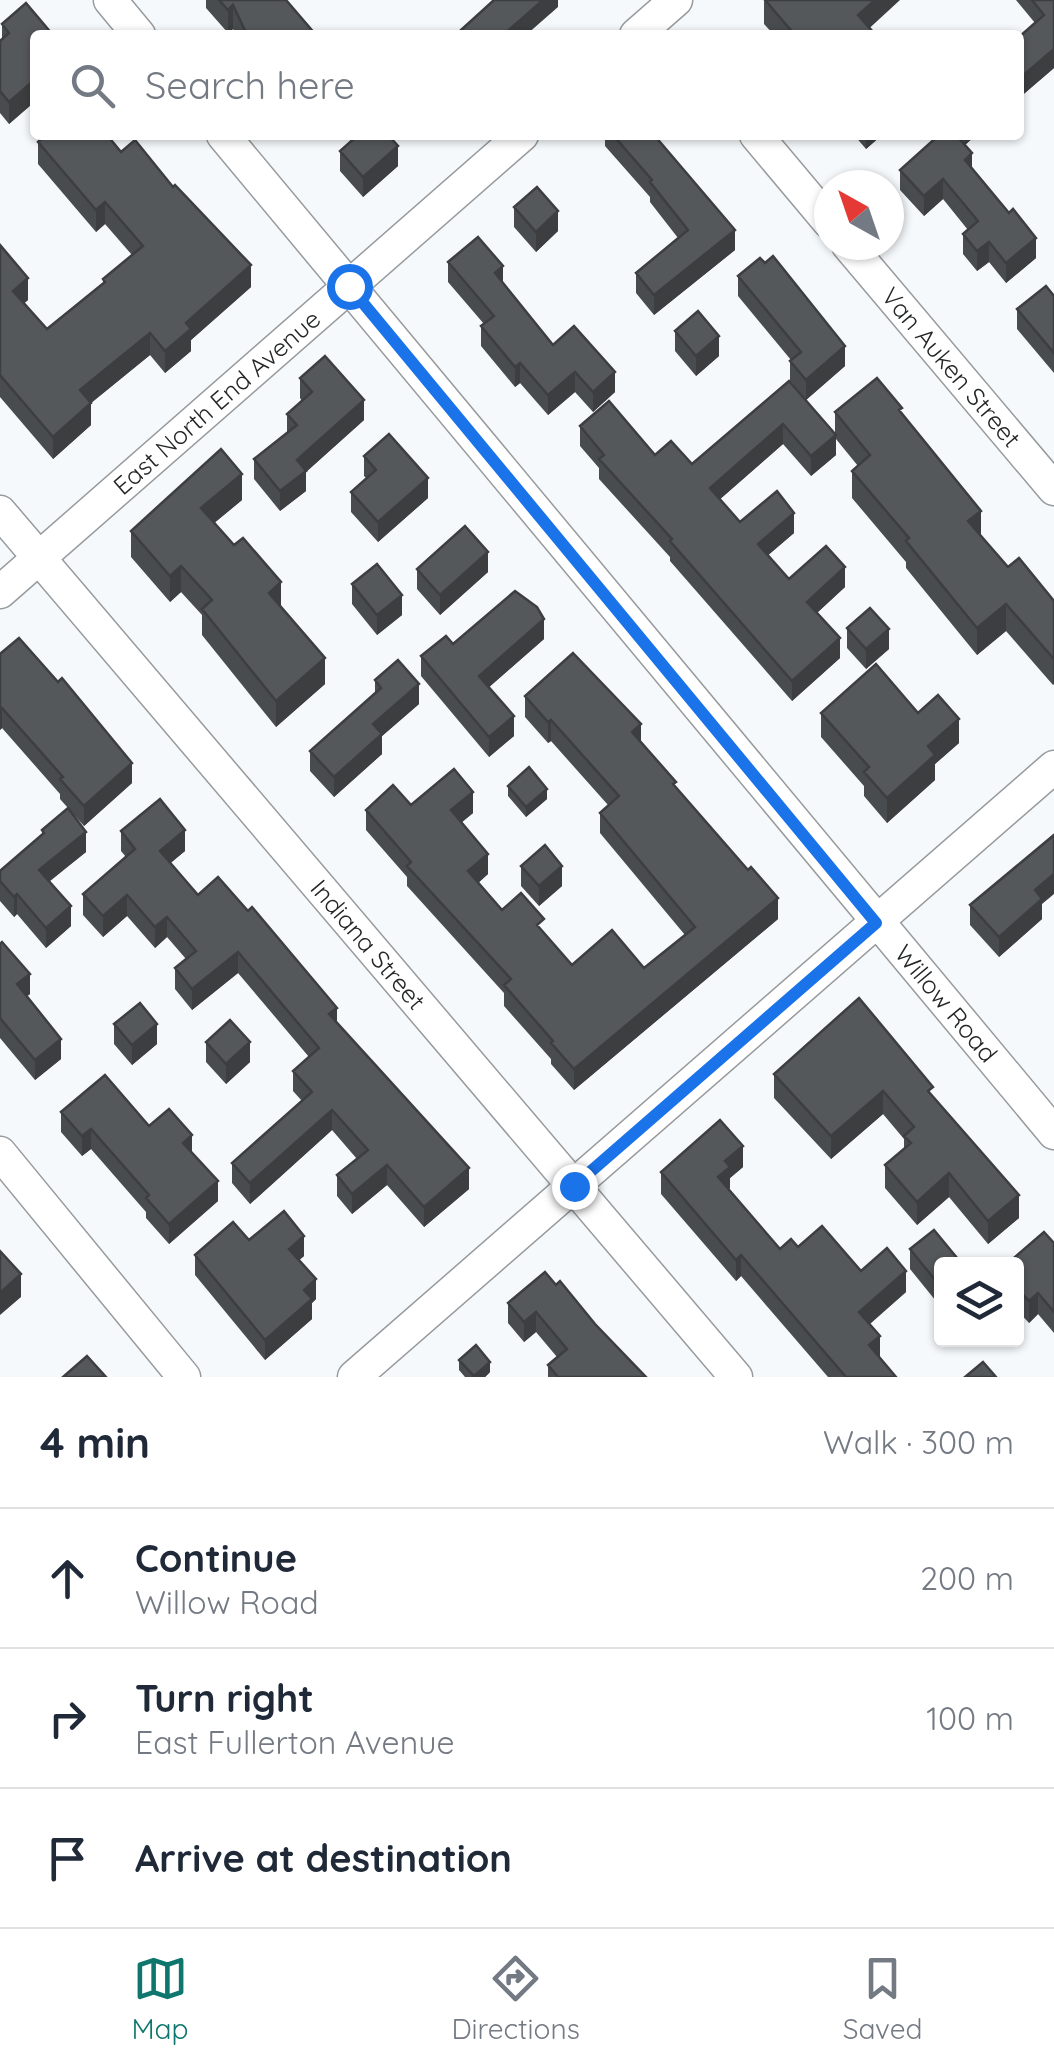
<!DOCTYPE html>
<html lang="en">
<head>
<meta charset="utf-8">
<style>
	body { margin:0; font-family:Quicksand,sans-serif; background:#f6f6f7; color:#1f2937 }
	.controls { position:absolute; right:30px; bottom:30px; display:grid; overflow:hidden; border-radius:10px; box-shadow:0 2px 8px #0004 }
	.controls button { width:90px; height:90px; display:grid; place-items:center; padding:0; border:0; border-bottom:2px solid #e0e1e3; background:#fff; color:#1f2937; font:50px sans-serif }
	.compass { position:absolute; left:814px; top:170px; width:90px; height:90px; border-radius:50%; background:#fff; box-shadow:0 2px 8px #0004; rotate:320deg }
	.stop { position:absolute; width:30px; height:30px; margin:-22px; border:8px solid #1a73e8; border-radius:50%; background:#fff }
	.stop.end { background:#1a73e8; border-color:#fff; box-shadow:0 2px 10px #0008 }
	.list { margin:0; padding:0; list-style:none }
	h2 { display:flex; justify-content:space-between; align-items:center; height:130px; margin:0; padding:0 40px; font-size:42px }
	h2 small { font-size:32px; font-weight:400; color:#747a83 }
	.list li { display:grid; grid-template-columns:65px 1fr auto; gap:30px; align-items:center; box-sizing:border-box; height:140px; padding:0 40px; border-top:2px solid #e0e1e3 }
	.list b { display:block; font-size:38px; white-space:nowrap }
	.list p { margin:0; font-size:32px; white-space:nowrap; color:#747a83 }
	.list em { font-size:32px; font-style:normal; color:#747a83 }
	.icon { flex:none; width:55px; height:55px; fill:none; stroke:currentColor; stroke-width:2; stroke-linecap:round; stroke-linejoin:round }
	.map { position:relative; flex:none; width:1054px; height:1377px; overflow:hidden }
	.search { position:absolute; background:#fff; box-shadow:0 2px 8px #0004; left:30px; right:30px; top:30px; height:110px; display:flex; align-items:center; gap:25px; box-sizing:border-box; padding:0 35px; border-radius:10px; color:#747a83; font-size:38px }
	.sheet { height:550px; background:#fff }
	nav { display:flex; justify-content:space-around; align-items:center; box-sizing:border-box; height:140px; border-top:2px solid #e0e1e3; background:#fff; font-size:28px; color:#747a83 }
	nav a { display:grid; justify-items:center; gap:5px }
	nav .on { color:#0f766e }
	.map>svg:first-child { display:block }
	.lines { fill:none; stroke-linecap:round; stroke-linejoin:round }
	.minor-casing { stroke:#979b9d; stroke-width:35 }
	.minor { stroke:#fff; stroke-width:32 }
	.wall { fill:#494c4e }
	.shaded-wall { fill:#3c3e40 }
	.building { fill:#55585b; stroke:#3c3e40; stroke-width:2.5 }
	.route { stroke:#1a73e8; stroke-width:12 }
	.labels { text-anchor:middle; stroke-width:10; stroke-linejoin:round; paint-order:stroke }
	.street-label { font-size:25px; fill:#242627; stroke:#fff }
</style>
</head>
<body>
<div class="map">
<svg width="1054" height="1377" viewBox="0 0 1054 1377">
	<rect width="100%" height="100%" fill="#f5f9fc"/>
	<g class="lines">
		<!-- minor casing -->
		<g class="minor-casing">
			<g id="minor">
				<path d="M110,0l29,35"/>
				<path d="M636,35l40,-35"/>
				<path id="s1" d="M223,135l831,998"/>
				<path d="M756,135l73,87"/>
				<path id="s2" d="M848,245l206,244"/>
				<path id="s3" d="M0,512l736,865"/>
				<path id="s4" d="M0,592l522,-457"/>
				<path d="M0,1153l184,224"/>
				<path d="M354,1377l700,-610"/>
			</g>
		</g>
		<!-- minor -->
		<use href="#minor" class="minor"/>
	</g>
	<!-- wall -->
	<path class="wall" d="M206,0h80l30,35h-80l-3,-6 -5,4 -22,-25z
		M1016,0h38v68l-35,30 16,-75z
		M764,1l105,27 4,7h-99l-10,-11z
		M2,24l50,11h-17v72l-3,-3 -23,20 -9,-11v-72l2,-1z
		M605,135h49l81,115 -81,65 -18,-22v-20l42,-35 -28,-36v-5l-45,-51z
		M854,135h28l-16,14z
		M957,135h19l-11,10z
		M38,142l83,10 130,135 -60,53v11l-26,22 -15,-18 -59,48v22l-38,34 -53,-62v-152l28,55 -4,3 23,26 56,-45v-5l29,-24 -27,-31 -9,8 -58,-68z
		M340,151l58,15 -35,31 -23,-26z
		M972,168l64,90 -30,25 -17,-21 -12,9 -14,-17v-20l5,-4 -25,-31 -19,17 -24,-26v-20z
		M514,207l44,24 -22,21 -22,-25z
		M448,262l55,22 50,61 62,47 -22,20 -18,-20 -27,23 -28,-32 -5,4 -34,-41v-20l3,-2 -36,-42z
		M738,276l107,90 -39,34 -16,-19v-20l1,-1 -53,-64z
		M1054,296v77l-37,-44v-20z
		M675,331l44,25 -23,20 -21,-25z
		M300,378l64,42 -58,52v19l-26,20 -26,-32v-20l33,-26v-19l15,-13 -2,-3z
		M789,381l46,53v-22l67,2 79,122 27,31 46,34 -1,84 -47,-54 -29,24 -71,-87v-6l-54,-64v-27l6,-5 -22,-27v16l-25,21 -28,-32 -63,55 20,23 54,11 -26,22 21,24 56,8 -28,26 23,45 -48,43 -122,-140v-4l-71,-78v-11l-19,-22v-20l75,29 37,9z
		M364,456l64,42 -50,44 -27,-30v-20l15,-14 -2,-2z
		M242,500l-28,23 67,85 44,76 -49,43 -74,-92v-20l-21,-23 -11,10 -39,-45v-26z
		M417,569l71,3 -48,43 -23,-26z
		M352,584l50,31 -25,20 -25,-31z
		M847,628l42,21 -23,20 -19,-21z
		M544,639l-55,48 25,49 -25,21 -68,-81v-20l32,-12z
		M0,654l132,129 -48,43 -24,-27v-5l-58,-66 -2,2z
		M375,680l44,24 -37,32v18l-48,43 -24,-26v-20l65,-57z
		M525,696l116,46 137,177 -204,171 -23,-26v-5l-47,-53v-13l-97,-107v-9l-41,-47v-20l45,-5 62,8 -11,9 26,52 -10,9 24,27 42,23 28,32 72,3 41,-33 -85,-102v-20l8,-8 -57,-64 -3,2 -23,-26z
		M821,713h97l41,30 -24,21v16l-48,43 -23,-27v-10l-43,-49z
		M508,786l39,13 -21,18 -18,-21z
		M42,830l44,22 -37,29 22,45 -25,22 -29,-34 -3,3 -14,-16v-30l42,-35z
		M121,831l64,20 -15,12 28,32 139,128 132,166 -45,38 -37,-42 -35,29 -15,-18v-21l20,-16 -25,-29 -82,74 -18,-21v-20l70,-62 -9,-10v-20l16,-14 -71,-84 -46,37 -17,-21v-21l11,-9 -19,-22 -12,11 -28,-32 -24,21 -20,-22v-21l43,-37 -5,-6z
		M521,866l41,20 -23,20 -18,-20z
		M1042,904v15l-43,38 -29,-32v-20z
		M0,944l30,50 -3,2 34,63 -26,21 -35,-42z
		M114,1024l43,20 -25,21 -18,-21z
		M206,1042l44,20 -24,22 -20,-22z
		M774,1074l159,22 86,122 -31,26 -39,-47 -32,28 -32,-37v-23l19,-16v-10l-21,-25 -52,45 -57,-61z
		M61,1112l88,14 43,27 26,48 -49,43 -23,-26v-6l-55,-63 -9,7 -21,-24z
		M743,1167l-13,11v10l-1,1 51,60 18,-2 63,24 45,21 -36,32 9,33 17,20h-68l-87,-101 -5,5 -75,-87v-22z
		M249,1240l55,16 -5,4 17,39 -4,4v16l-47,41 -70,-85v-20z
		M1054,1243v90l-16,-19 -9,9 -13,-14v-45z
		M910,1249l32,15v40l-2,2 -30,-37z
		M556,1285l39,39 51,53h-98v-12l9,-8 -21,-25 -12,10 -16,-19v-20z
		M459,1360l31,12 -5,5h-20l-6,-7z"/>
	<!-- shaded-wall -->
	<path class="shaded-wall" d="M543,0h15v7l-32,28h-23z
		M875,0h25l-38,35 -4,-20z
		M233,5v24l-5,4v-23z
		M1054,49v19l-35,30v-19z
		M32,82v22l-23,20v-22z
		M866,135h16l-16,14z
		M965,135h11l-11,10z
		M398,146v20l-35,31v-20z
		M972,153v20l-7,-13z
		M943,179v20l-19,17v-20z
		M105,202v22l-9,8v-22z
		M558,211v20l-22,21v-20z
		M735,230v20l-81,65v-20z
		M1036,238v20l-30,25v-20z
		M989,242v20l-12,9v-20z
		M251,265v22l-60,53v11l-26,22v-22l21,-28z
		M503,266v20l-8,-13z
		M28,278v22l-15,13v-22z
		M150,333v22l-59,48v22l-38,34v-22l27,-47z
		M719,336v20l-23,20v-20z
		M845,346v20l-39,34v-20z
		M520,363v20l-5,4v-20z
		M575,372v20l-27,23v-20z
		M615,372v20l-22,20v-20z
		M364,400v20l-58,52v19l-26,20v-20l17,-31z
		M783,424v20l-73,64v-20z
		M836,435v20l-25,21v-20z
		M242,474v26l-41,34v-26z
		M428,478v20l-50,44v-20z
		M981,511v27l-13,-17z
		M794,513v20l-36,31v-20z
		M488,552v20l-48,43v-20z
		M181,566v26l-11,10v-26z
		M845,567v20l-38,35v-20z
		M281,582v26l-12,-15z
		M402,595v20l-25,20v-20z
		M1006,604v27l-29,24v-27z
		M544,619v20l-65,57v-20z
		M889,629v20l-23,20v-20z
		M840,638v20l-48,43v-20z
		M1054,657v27l-1,1v-27z
		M325,658v26l-49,43v-26z
		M419,684v20l-37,32v18l-48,43v-20l39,-53z
		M2,708v20l-2,2v-20z
		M514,716v20l-25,21v-20z
		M959,719v24l-24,21v16l-48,43v-25l41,-52z
		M551,720v21l-3,2v-21z
		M641,724v21l-9,-13z
		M132,763v20l-48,43v-20z
		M547,789v10l-21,18v-10z
		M473,792v21l-22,18v-21z
		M185,830v21l-25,21v-21z
		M86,832v20l-47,38v-20z
		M488,854v20l-20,18v-21z
		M562,866v20l-23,20v-20z
		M1054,874v20l-12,10v15l-43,38v-20l36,-47z
		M17,894v20l-3,3v-20z
		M127,895v21l-24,21v-21z
		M778,898v21l-204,171v-21z
		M71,906v20l-25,22v-20z
		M167,917v20l-12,11v-21z
		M238,952v21l-46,37v-21z
		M30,974v20l-13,10v-20z
		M337,1008v20l-8,-14z
		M157,1024v20l-25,21v-20z
		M61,1039v20l-26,21v-20z
		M250,1042v20l-24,22v-20z
		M883,1091v23l-52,45v-23z
		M332,1110v20l-82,74v-21z
		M91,1129v20l-9,7v-20z
		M192,1135v20l-9,-12z
		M743,1146v21l-13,11v10l-12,10v-21l7,-16z
		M387,1165v20l-35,29v-20z
		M469,1168v21l-45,38v-20z
		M949,1173v24l-32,28v-23z
		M218,1181v20l-49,43v-20z
		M1019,1195v23l-31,26v-23z
		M304,1236v20l-15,13v-20z
		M741,1255v21l-5,5v-21z
		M906,1271v21l-47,41v-21z
		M21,1274v23l-21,18v-22z
		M316,1279v20l-4,4v16l-47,41v-20l39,-50z
		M942,1284v20l-2,2v-20z
		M1038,1293v21l-9,9v-22z
		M536,1312v20l-12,10v-20z
		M880,1336v21l-11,-12z
		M490,1362v10l-5,5h-11z"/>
	<!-- building -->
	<path class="building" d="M219,0h67l30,35h-69l-14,-30 -5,5z
		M494,0h49l-40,35h-40l-3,-4z
		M765,0h110l-17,15 15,17 -3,3h-75z
		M1032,0h22v49l-35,30v-42l25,-22z
		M26,3l26,31 -17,1v50l-3,-3 -23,20 -9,-11v-50l9,-8 -7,-9z
		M46,135h61l14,17 14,-12 38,47 2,-2 76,80 -65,58 5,6 -26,22 -15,-18 -70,57 11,13 -38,34 -53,-62v-130l28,33 -15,13 34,38 58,-47 -2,-3 40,-33 -38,-44 -9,8 -58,-68z
		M358,135h30l10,11 -35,31 -23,-26z
		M613,135h41l81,95 -81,65 -18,-22 52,-43 -38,-48 2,-2z
		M939,135h17l16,18 -7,7 44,53 4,-4 23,29 -30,25 -17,-21 -12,9 -14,-17 15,-13 -35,-42 -19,17 -24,-26z
		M537,187l21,24 -22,21 -22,-25z
		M478,237l25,29 -8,7 58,72 21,-19 41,46 -22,20 -18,-20 -27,23 -28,-32 -5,4 -34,-41 13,-10 -46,-54z
		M773,256l72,90 -39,34 -16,-19 11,-9 -63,-76 22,-18 5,5z
		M1046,286l8,10v57l-37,-44z
		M698,311l21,25 -23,20 -21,-25z
		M325,356l39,44 -67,60 9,11 -26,20 -26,-32 43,-34 -10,-11 25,-22 -12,-14z
		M877,378l25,30 -3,2 82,101 -13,10 40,46 11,-9 35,43v56l-1,1 -47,-54 -29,24 -71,-87 3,-3 -57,-67 18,-16 -35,-43z
		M789,381l47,54 -25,21 -28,-32 -73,64 30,34 37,-31 17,22 -36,31 31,35 37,-33 19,21 -38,35 33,36 -48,43 -122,-140 2,-2 -73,-80 5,-4 -24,-29 29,-25 46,54 16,-14 21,23z
		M389,434l39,44 -50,44 -27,-30 25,-22 -12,-14z
		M221,449l21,25 -41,34 33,37 9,-7 38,44 -12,11 56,65 -49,43 -74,-92 10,-9 -31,-34 -11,10 -39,-45z
		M465,526l23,26 -48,43 -23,-26z
		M377,564l25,31 -25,20 -25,-31z
		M515,591l22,16 7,12 -65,57 35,40 -25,21 -68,-81 25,-20 7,8z
		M870,608l19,21 -23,20 -19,-21z
		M19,638l39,44 4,-4 70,85 -48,43 -24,-27 3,-2 -61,-69 -2,2v-56z
		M573,653l68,71 -9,8 44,50 -3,2 75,86 3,-3 27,31 -204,171 -23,-26 2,-2 -49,-56 7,-6 -104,-113 4,-4 -45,-52 27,-25 18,20 43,-36 19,23 -22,18 37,44 -20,17 34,39 19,-17 23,26 -7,6 35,40 40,-35 32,38 51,-41 -95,-114 19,-17 -68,-76 -3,2 -23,-26z
		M398,660l21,24 -46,40 9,10 -48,43 -24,-26 71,-63 -6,-8z
		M876,664l42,49 20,-18 21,24 -31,27 7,9 -48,43 -23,-26 5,-5 -48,-54z
		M529,767l18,22 -21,18 -18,-21z
		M160,799l25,31 -25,21 38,44 20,-18 30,34 4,-4 85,101 -8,6 140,154 -45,39 -37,-42 -35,29 -15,-19 31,-25 -36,-40 -82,73 -18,-20 80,-71 -19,-21 26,-23 -81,-96 -46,37 -17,-21 21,-17 -29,-34 -12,10 -28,-32 -24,21 -20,-22 52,-45 -14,-18z
		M68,808l18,24 -47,38 32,36 -25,22 -29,-34 -3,3 -14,-16v-10l44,-38 -2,-3z
		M1054,835v39l-19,16 7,9 -43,38 -29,-32z
		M545,845l17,21 -23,20 -18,-20z
		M2,942l28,32 -13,10 44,55 -26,21 -35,-42v-74z
		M859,998l74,89 -5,4 91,104 -31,26 -39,-48 -32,29 -32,-37 26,-22 -7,-7 10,-9 -31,-36 -52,45 -57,-62z
		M140,1003l17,21 -25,21 -18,-21z
		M230,1020l20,22 -24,22 -20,-22z
		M105,1075l44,51 20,-17 23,26 -9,8 35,38 -49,43 -23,-26 3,-3 -58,-66 -9,7 -21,-24z
		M720,1120l23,26 -18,15 5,6 -12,10 62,72 11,-10 7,8 24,-21 39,45 26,-23 19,23 -47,41 21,24 -11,9 27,32h-50l-105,-122 -5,5 -75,-88z
		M284,1211l20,25 -15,13 27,30 -12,11 8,9 -47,41 -70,-85 38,-33 16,18z
		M934,1230l28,34h-20v20l-2,2 -30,-37z
		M1044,1232l10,11v69l-16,-19 -9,8 -13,-13v-24h-9z
		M0,1251l21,23 -21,19z
		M545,1272l11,13 4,-4 35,43 51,53h-88l-10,-12 19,-16 -31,-37 -12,10 -16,-19z
		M476,1345l14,17 -16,14 -15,-16z
		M87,1356l19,21h-43z
		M983,1362l13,15h-31z"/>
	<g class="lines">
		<!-- route -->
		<path class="route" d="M349,286l527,637 -302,263"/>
	</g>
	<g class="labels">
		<!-- street labels -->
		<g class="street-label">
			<text dy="9" stroke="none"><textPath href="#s2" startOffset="160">Van Auken Street</textPath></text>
			<text dy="9" stroke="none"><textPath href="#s4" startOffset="288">East North End Avenue</textPath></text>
			<text dy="9" stroke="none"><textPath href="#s3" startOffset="568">Indiana Street</textPath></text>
			<text dy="9" stroke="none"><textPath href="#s1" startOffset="1130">Willow Road</textPath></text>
		</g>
	</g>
</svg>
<div class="controls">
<button><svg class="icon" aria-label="layers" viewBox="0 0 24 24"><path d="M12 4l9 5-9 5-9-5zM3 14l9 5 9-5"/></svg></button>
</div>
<svg class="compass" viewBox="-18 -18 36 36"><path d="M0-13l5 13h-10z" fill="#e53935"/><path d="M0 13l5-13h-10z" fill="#747a83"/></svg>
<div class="stop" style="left:349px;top:286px"></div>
<div class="stop end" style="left:574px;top:1186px"></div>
<div class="search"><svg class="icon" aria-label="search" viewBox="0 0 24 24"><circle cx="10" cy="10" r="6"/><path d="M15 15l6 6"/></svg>Search here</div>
</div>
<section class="sheet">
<h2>4 min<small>Walk · 300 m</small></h2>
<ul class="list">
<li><svg class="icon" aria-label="ahead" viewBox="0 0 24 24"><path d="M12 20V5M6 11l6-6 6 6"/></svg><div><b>Continue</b><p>Willow Road</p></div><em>200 m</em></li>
<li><svg class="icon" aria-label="right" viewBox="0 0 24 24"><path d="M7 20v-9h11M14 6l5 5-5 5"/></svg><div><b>Turn right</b><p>East Fullerton Avenue</p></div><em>100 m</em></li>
<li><svg class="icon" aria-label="arrive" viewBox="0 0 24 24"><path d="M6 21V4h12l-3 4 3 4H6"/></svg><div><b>Arrive at destination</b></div></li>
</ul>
</section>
<nav>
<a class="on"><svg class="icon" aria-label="map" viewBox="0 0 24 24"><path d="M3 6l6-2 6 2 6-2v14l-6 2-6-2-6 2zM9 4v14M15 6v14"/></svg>Map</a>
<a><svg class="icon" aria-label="directions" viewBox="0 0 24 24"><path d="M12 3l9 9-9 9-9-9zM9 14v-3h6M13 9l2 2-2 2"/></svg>Directions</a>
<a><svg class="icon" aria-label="saved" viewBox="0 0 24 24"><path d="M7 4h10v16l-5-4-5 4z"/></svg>Saved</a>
</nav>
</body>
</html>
